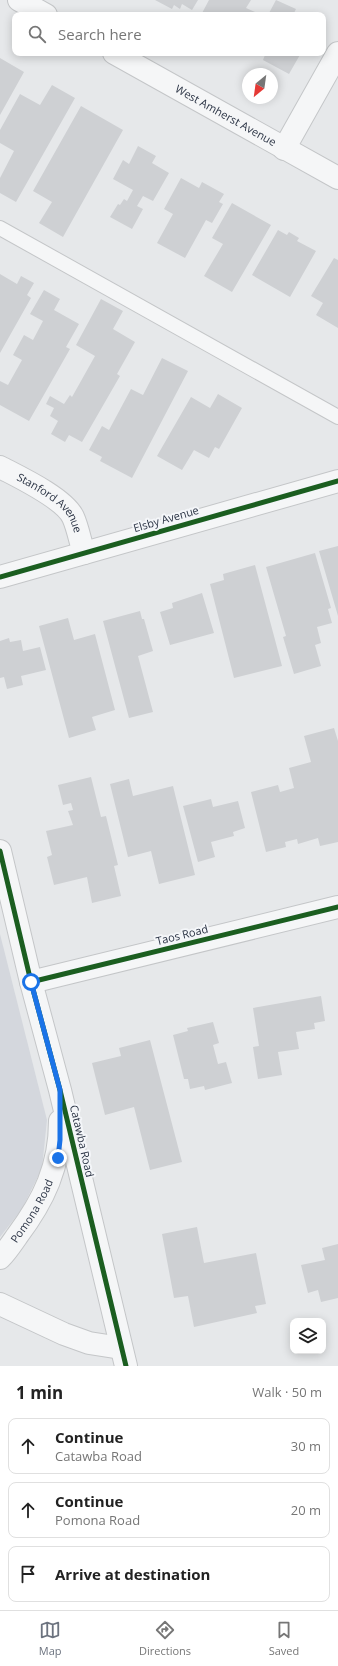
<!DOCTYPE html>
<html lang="en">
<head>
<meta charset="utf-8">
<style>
	body { margin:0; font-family:"Open Sans",sans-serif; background:#f2f2f2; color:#222 }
	.controls { position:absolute; right:12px; bottom:12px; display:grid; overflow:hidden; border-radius:8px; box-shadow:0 2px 10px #0003 }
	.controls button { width:36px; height:36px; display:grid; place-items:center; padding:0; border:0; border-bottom:1px solid #e0e0e0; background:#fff; color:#222; font:20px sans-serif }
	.compass { position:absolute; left:242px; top:68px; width:36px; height:36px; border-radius:50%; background:#fff; box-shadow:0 2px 10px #0003; rotate:209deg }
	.stop { position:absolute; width:12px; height:12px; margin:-9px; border:3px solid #1a73e8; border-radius:50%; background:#fff }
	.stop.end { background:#1a73e8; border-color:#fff; box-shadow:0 1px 4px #0008 }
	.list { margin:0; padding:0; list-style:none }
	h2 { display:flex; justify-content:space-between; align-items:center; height:52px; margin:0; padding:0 16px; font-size:17px }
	h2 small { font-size:13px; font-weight:400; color:#767676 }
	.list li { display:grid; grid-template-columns:26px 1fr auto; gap:12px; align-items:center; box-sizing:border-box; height:56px; margin:0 8px 8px; padding:0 8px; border:1px solid #e0e0e0; border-radius:8px }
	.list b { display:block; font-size:15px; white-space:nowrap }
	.list p { margin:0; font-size:13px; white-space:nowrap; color:#767676 }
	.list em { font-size:13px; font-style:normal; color:#767676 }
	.icon { flex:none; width:22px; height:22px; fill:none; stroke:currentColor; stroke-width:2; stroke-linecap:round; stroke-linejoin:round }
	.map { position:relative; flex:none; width:338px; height:1366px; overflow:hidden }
	.search { position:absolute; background:#fff; box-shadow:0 2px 10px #0003; left:12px; right:12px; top:12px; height:44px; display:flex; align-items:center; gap:10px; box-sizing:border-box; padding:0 14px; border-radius:8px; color:#767676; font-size:15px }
	.sheet { height:244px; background:#fff }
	nav { display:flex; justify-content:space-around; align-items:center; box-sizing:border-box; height:56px; border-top:1px solid #e0e0e0; background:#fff; font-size:11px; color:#767676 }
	nav a { display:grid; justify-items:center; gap:2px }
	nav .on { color:#6c737f }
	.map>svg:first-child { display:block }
	.built { fill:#d4d7dd }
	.building { fill:#ced0d3 }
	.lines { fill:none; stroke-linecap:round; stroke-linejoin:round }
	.lane-casing { stroke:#c4c6c8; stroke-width:16 }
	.street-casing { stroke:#c4c6c8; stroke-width:24 }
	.lane { stroke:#f5f6f7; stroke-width:14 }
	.street { stroke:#f5f6f7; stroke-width:22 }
	.cycleway-casing { stroke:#f4f6f9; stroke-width:8 }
	.cycleway { stroke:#1b5e20; stroke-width:5 }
	.route { stroke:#1a73e8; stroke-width:5 }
	.labels { text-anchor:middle; stroke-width:4; stroke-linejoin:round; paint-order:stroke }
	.street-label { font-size:11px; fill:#2b3445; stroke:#f4f6f9 }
</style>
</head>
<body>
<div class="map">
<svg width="338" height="1366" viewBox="0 0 338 1366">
	<rect width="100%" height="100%" fill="#e6e8ea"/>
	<!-- built -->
	<path class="built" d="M0,934l47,186 -5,48 -20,41 -22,28z"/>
	<!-- building -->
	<path class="building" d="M155,0h43l-6,10 -10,-6 -2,5 -6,-4 -2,4z
		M209,0h42l-5,8 9,4 -1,3h-53z
		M276,0l20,9 -3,6h-25z
		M260,53h41l-12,21 -26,-14 2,-5z
		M0,58l24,14 -24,43z
		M52,85l23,13 -59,104 -16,-9v-15l14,-27 -14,-8v-13l20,-36 20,11z
		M81,106l42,24 -60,107 -24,-14 13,-21 -19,-11z
		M138,146l18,10 -4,7 17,10 -16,28 -10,-5 -6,10 6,3 -11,20 -22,-12 8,-13 2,1 4,-6 3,2 6,-11 -20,-11 10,-19 6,4z
		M181,178l18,10 3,-6 22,12 -5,8 4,2 -11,19 -6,-3 -21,38 -28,-15 16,-29 -9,-5z
		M232,203l39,22 -39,67 -28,-16 19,-32 -11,-6z
		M278,230l9,5 2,-3 10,6 -2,3 19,10 -26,46 -38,-22z
		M334,258l4,2v68l-22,-13 7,-12 -12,-7z
		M0,274l17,10 4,-8 13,7 -7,12 4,3 -31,55z
		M44,290l16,9 -6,11 25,14 -13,23 4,2 -41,72 -29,-16v-24l8,4 14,-25 -9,-5 11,-20 9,5 10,-19 -13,-7z
		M101,299l22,12 -10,18 22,13 -18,32 3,2 -38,66 -13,-7 -4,7 -14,-8 7,-13 -8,-5 4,-8 -8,-4 4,-8 14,8 6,-9 2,2 23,-41 -19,-11z
		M162,358l26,13 -56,107 -32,-17 2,-4 -13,-7 13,-24 7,4 22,-41 12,6z
		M218,394l24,14 -23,41 -4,-2 -6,11 -15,-8 -12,20 -25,-14 34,-59 19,11z
		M338,546v70l-19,-65z
		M315,553l16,55 -3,1 4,14 -15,4 4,16 -6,2 6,21 -27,8 -11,-37 3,-1 -20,-69z
		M255,565l27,101 -48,12 -24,-94 14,-4 -1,-6z
		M202,593l12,40 -44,12 -10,-33 13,-4 -1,-5z
		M140,611l2,8h2l9,32 -15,5 15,56 -24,6 -26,-97z
		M68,618l6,22 21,-6 20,76 -23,7 4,13 -27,8 -30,-112z
		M9,638l1,4 11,-2 2,11 17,-4 6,23 -25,6 2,9 -16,4 -3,-12 -4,1v-37z
		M334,728l4,13v101l-18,4 -2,-8 -20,6 -1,-5 -12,3 1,5 -20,5 -15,-60 27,-7 2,7 14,-4 -5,-20 22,-6 -7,-26z
		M91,777l10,40 5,-1 12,49 -4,1 7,30 -29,7 -5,-26 -33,8 -7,-28 5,-2 -6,-24 27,-6 -5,-14 5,-1 -2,-7 -8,2 -5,-20z
		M129,779l4,17 40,-10 22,89 -36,9 -8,-33 -23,6 -18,-73z
		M211,799l2,8 25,-6 7,27 -12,4 1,4 -23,6 4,15 -17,5 -15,-56z
		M321,996l4,25 -11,2 1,6 -19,3 3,17 -21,3 4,23 -24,4 -5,-32 6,-1 -6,-38z
		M213,1022l6,21 -6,2 5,19 8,-2 6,21 -27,7 -1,-4 -14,3 -2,-10h-4l-11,-44 15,-4 -1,-3z
		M150,1040l32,122 -32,8 -16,-63 -29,8 -13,-52 29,-7 -2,-8z
		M197,1227l7,36 52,-10 10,51 -11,2 2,7 -63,14 -6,-31 -14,2 -12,-64z
		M338,1244v54l-17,4 -3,-12 -10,3 -7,-28 24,-5 -3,-12z"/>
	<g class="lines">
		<!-- lane casing -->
		<g class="lane-casing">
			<path id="lane" d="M0,228l338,189"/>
		</g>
		<!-- street casing -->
		<g class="street-casing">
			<g id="street">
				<path d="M19,0l27,15"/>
				<path id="s1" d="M114,53l224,125"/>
				<path d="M284,149l54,-96"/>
				<path id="s2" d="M0,467c19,10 64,31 73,50 5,11 7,24 11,36"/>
				<path d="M0,577l338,-96"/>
				<path d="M0,851l31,131 29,108 66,276"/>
				<path d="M31,982l307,-75"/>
				<path id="s3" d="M0,1258c7,-7 12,-15 17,-22 27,-36 43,-70 43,-115"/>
				<path d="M0,1304l64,30 25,9 32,5"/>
			</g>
		</g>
		<!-- lane -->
		<use href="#lane" class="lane"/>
		<!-- street -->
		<use href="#street" class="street"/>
		<!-- cycleway casing -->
		<g class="cycleway-casing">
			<path id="cycleway" d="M0,577l338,-96
				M0,851l31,131 29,108 66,276
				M31,982l307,-75"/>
		</g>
		<!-- cycleway -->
		<use href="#cycleway" class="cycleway"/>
	</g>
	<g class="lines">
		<!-- route -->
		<path class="route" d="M31,982l29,108v50l-2,18"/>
	</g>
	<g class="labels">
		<!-- street labels -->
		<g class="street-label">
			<text dy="4" stroke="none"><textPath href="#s1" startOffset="128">West Amherst Avenue</textPath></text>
			<text dy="4" stroke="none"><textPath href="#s2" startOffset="63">Stanford Avenue</textPath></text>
			<text transform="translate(166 519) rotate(-16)" y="4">Elsby Avenue</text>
			<text transform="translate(182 935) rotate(-14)" y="4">Taos Road</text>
			<text transform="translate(82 1141) rotate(77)" y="4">Catawba Road</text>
			<text dy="4" stroke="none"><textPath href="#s3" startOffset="57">Pomona Road</textPath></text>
		</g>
	</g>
</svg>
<div class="controls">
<button><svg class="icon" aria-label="layers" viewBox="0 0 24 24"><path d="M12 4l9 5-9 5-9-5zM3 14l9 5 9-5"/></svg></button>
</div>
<svg class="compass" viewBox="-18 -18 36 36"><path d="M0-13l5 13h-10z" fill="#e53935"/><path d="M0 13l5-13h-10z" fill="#767676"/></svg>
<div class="stop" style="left:31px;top:982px"></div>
<div class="stop end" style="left:58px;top:1158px"></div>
<div class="search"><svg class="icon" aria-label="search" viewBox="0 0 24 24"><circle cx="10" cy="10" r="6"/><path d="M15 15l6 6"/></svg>Search here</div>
</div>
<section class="sheet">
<h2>1 min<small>Walk · 50 m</small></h2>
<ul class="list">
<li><svg class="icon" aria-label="ahead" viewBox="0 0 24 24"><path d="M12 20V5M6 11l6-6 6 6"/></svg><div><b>Continue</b><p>Catawba Road</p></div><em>30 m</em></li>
<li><svg class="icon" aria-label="ahead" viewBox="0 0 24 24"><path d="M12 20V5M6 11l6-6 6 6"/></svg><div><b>Continue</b><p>Pomona Road</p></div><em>20 m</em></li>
<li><svg class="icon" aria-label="arrive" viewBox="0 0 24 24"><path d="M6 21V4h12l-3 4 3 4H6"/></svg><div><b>Arrive at destination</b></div></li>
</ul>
</section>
<nav>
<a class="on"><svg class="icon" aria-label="map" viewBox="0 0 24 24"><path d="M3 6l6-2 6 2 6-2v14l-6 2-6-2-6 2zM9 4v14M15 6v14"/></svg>Map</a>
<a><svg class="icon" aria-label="directions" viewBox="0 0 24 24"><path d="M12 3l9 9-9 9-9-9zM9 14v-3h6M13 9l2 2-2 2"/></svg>Directions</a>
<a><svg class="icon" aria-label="saved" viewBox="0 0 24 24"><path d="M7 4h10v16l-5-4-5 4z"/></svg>Saved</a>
</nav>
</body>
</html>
